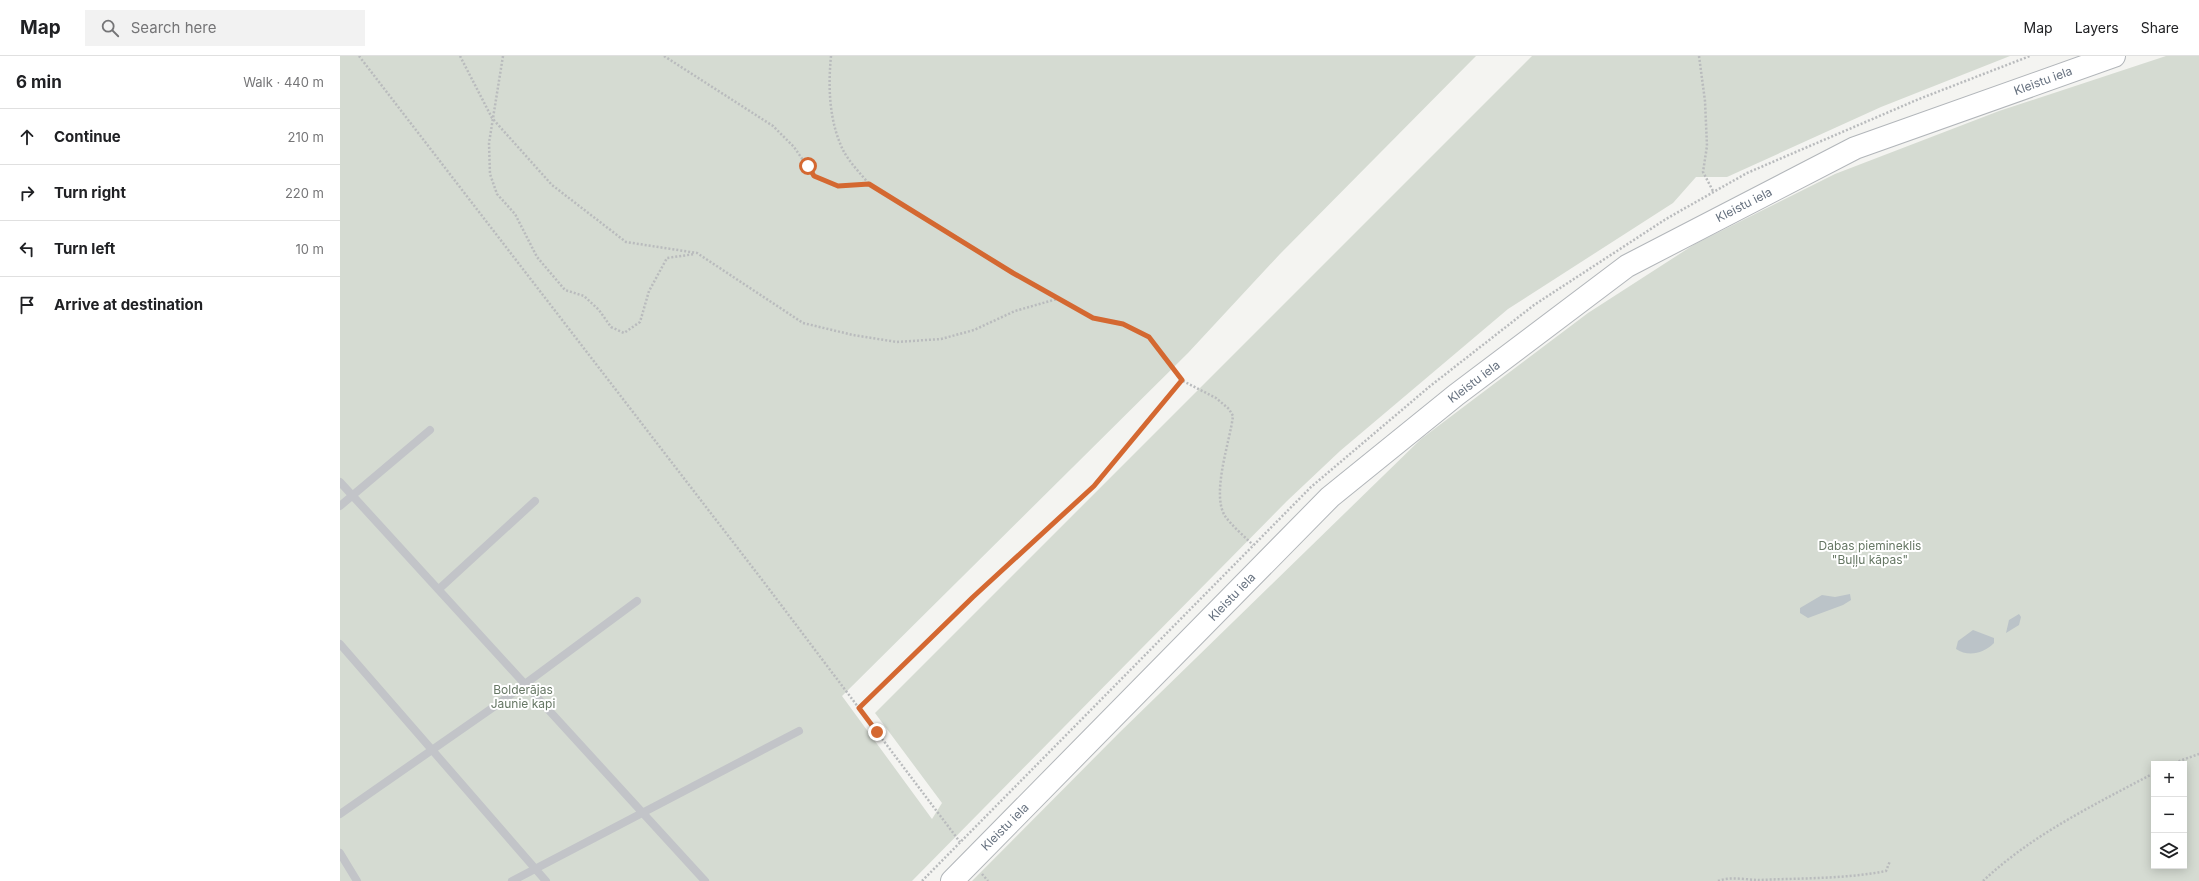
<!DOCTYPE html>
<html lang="en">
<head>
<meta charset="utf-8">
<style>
	body { margin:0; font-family:Inter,sans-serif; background:#f2f2f2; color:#202124 }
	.controls { position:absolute; right:12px; bottom:12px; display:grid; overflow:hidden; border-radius:0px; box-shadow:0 2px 10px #0003 }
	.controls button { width:36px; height:36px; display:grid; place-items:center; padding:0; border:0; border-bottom:1px solid #e0e0e0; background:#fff; color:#202124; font:20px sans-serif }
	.stop { position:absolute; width:12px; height:12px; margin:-9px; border:3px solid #d46831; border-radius:50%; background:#fff }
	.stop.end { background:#d46831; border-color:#fff; box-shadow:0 1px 4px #0008 }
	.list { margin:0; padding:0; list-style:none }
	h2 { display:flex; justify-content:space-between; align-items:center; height:52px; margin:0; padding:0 16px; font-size:17px }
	h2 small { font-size:13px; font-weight:400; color:#757577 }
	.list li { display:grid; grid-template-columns:26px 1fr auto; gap:12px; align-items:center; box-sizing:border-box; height:56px; padding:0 16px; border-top:1px solid #e0e0e0 }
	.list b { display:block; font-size:15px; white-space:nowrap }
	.list em { font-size:13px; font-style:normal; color:#757577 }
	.icon { flex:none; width:22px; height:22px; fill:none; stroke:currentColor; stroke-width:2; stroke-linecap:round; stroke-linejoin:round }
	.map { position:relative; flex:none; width:1859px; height:825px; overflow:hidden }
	header { display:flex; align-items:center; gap:24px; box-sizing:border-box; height:56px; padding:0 20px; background:#fff; border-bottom:1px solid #e0e0e0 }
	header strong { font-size:19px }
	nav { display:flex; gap:22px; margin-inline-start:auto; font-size:14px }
	.search { width:280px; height:36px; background:#f2f2f2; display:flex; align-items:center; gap:10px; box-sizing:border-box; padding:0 14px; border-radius:0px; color:#757577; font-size:15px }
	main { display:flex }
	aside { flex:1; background:#fff }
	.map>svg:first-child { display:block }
	.green { fill:#d5dbd2; fill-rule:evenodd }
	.water { fill:#bbc3c8 }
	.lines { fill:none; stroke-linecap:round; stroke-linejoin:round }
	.secondary-casing { stroke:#b2b6ba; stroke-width:24 }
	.path { stroke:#b9bbbd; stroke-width:2.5; stroke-dasharray:2 2; stroke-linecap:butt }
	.lane { stroke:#c2c4c8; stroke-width:8 }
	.secondary { stroke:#fff; stroke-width:22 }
	.route { stroke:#d46831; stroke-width:5 }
	.labels { text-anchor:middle; stroke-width:4; stroke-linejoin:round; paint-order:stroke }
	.street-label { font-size:12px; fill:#66717f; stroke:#fff }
	.park-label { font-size:12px; fill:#667764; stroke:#fff }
</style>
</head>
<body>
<header>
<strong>Map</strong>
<div class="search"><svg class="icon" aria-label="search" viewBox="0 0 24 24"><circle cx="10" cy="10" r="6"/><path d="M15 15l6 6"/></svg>Search here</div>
<nav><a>Map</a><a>Layers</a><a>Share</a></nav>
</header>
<main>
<aside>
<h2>6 min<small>Walk · 440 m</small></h2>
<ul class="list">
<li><svg class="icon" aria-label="ahead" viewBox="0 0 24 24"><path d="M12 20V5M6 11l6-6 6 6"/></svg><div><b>Continue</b></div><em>210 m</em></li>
<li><svg class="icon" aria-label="right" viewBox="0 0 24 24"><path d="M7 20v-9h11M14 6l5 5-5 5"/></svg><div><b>Turn right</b></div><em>220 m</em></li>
<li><svg class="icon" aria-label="left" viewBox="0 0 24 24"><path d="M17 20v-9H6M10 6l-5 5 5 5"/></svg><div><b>Turn left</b></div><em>10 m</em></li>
<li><svg class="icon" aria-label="arrive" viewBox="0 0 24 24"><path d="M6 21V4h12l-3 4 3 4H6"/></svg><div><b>Arrive at destination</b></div></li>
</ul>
</aside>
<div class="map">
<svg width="1859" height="825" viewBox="0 0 1859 825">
	<rect width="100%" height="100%" fill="#f4f4f1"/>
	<!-- green -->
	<path class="green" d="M0,0h1136l-196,198 -92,99 -346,343 90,123 10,-16 -67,-90 657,-657h478l-129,51 -154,70h-31l-23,26 -165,106 -168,142 -53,50 -375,380h-572z
		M1826,0h33v825h-1227l148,-149 301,-293 167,-126 107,-69 140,-70 164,-63zM1814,708h30v102h-30z"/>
	<!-- water -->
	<path class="water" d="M1510,538l1,6 -8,5 -35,13 -8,-5v-5l22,-13 13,2z
		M1679,558l2,3 -2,8 -13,8 3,-13z
		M1633,574l21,8v5c-11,11 -26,14 -38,6l2,-8z"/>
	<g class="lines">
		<!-- secondary casing -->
		<g class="secondary-casing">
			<path id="secondary" d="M612,825l378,-384 126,-102 171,-129 228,-118 259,-92"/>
		</g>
		<!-- path -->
		<path class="path" d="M19,0l404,525 197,261
			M120,0l32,62 60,67 74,57 71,11 106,70 50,12 44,7 44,-3 33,-9 41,-19 42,-12
			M163,0l-14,87 1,31 7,20 18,20 22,43 28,33 19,6 15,14 12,17 13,6 16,-11 9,-31 18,-33 28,-4
			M324,0l109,70 21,21 20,29 24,10 31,-2 144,89 80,45 30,6 26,13 32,43 35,18 13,11 4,7c-3,25 -22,78 -8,100 7,10 19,20 28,29
			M491,0c-3,31 -2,65 12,94 6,12 18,24 26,34
			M1359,0l6,45 2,45 -4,26 10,19
			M519,652l114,-111 122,-111 86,-106
			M1831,708l28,-10
			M642,818l6,7
			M582,825l389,-394 118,-100 105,-82 132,-86 81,-46 172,-74 111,-43
			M1378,825c13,-5 29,-1 42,-1 42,-2 85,-1 126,-9l4,-10
			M1643,825c50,-47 111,-76 171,-108"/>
		<!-- lane -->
		<path class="lane" d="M0,426l365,399
			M0,450l90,-76
			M99,533l96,-88
			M0,588l206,237
			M0,758l158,-110 139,-103
			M0,797l17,28
			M172,825l287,-150"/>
		<!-- secondary -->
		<use href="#secondary" class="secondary"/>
	</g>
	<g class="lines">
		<!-- route -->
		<path class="route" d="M468,110l6,10 24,10 31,-2 144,89 80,45 30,6 26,13 33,43 -88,106 -121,111 -114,111 18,24"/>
	</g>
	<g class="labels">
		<!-- street labels -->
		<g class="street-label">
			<text transform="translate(1703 25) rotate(-20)" y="4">Kleistu iela</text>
			<text transform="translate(1404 149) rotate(-27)" y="4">Kleistu iela</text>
			<text transform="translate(1134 326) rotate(-37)" y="4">Kleistu iela</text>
			<text transform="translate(892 541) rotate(-46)" y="4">Kleistu iela</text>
			<text transform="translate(665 771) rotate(-45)" y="4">Kleistu iela</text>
		</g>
		<!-- park labels -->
		<g class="park-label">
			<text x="1530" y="494">Dabas piemineklis<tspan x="1530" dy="14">"Buļļu kāpas"</tspan></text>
			<text x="183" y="638">Bolderājas<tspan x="183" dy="14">Jaunie kapi</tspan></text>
		</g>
	</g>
</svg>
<div class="controls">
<button>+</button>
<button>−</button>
<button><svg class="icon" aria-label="layers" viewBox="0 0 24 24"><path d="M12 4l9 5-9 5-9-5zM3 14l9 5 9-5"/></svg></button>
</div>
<div class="stop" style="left:468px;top:110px"></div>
<div class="stop end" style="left:537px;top:676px"></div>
</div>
</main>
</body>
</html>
